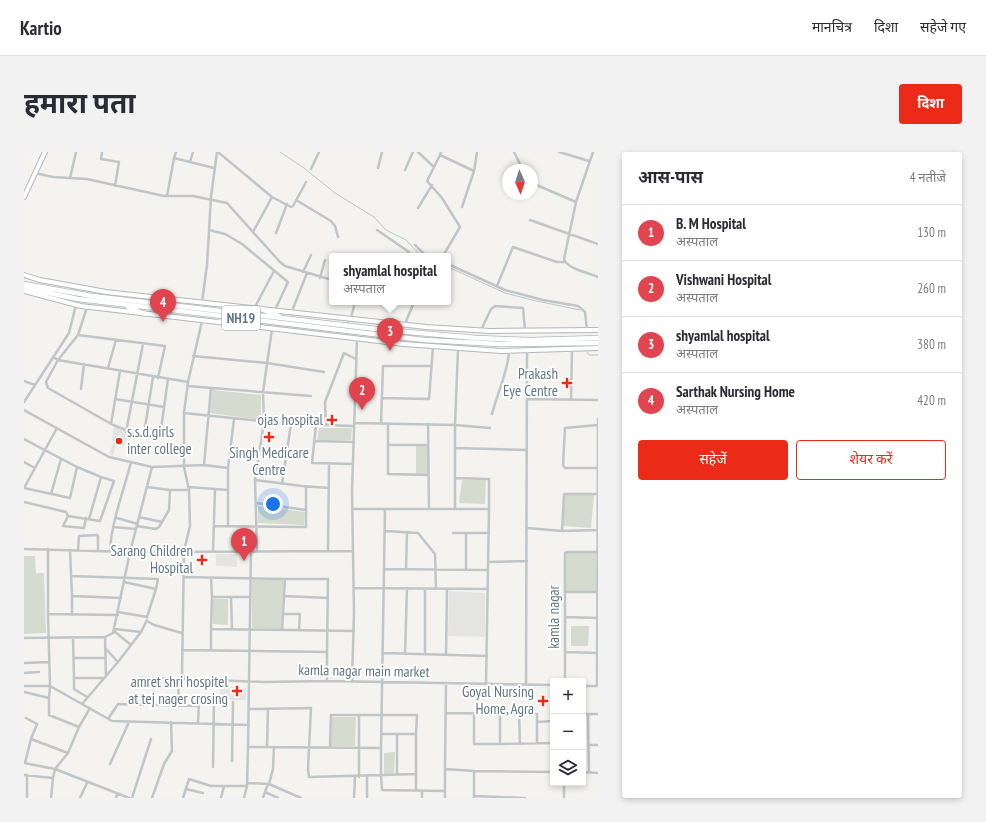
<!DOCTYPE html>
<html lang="hi">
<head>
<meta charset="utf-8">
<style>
	body { margin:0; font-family:"PT Sans Narrow","Noto Sans Devanagari",sans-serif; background:#f2f2f3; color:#2b2b33 }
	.controls { position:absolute; right:12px; bottom:12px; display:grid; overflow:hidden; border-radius:4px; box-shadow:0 2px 6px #0003 }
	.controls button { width:36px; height:36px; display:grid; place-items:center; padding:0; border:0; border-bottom:1px solid #e1e1e2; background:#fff; color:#2b2b33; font:20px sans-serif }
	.compass { position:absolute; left:478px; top:12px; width:36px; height:36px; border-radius:50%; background:#fff; box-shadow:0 2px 6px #0003; rotate:177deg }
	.you { position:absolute; left:249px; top:352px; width:14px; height:14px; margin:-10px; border:3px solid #fff; border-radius:50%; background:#1a73e8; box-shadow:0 0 0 6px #1a73e833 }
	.badge { display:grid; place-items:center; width:26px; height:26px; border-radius:50%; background:#eb2a18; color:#fff; font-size:13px; font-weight:700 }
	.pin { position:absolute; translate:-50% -33px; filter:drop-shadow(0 1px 2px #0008) }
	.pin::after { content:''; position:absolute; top:21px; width:14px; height:12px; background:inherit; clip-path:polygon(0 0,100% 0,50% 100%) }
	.popup { position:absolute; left:305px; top:101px; width:122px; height:52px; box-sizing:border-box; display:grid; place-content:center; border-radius:4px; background:#fff; filter:drop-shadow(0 1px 3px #0005); font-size:13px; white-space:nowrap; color:#7c7c81 }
	.popup b { font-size:15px; color:#2b2b33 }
	.popup::after { content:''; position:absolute; left:50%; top:100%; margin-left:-8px; border:8px solid transparent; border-top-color:#fff }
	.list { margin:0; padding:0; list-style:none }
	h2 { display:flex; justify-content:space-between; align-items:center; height:52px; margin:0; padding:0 16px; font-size:17px }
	h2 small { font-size:13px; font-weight:400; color:#7c7c81 }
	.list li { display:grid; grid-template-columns:26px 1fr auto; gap:12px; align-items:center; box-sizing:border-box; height:56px; padding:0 16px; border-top:1px solid #e1e1e2 }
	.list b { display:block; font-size:15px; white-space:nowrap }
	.list p { margin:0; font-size:13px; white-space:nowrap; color:#7c7c81 }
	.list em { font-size:13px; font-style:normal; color:#7c7c81 }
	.actions { display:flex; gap:8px; padding:12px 16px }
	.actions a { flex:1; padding:9px 0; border:1px solid #eb2a18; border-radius:4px; text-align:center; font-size:14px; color:#eb2a18 }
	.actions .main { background:#eb2a18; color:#fff }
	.icon { flex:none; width:22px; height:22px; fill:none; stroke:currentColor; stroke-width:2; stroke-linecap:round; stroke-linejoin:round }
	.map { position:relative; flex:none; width:574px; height:646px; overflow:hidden; border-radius:4px }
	header { display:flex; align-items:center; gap:24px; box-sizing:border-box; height:56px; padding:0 20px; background:#fff; border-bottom:1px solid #e1e1e2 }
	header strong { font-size:19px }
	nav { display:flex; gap:22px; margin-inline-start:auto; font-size:14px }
	.intro { display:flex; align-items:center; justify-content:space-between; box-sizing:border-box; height:96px; padding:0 24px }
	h1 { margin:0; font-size:28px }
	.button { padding:10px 18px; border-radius:4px; background:#eb2a18; color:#fff; font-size:14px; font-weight:700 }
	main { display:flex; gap:24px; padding:0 24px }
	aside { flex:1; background:#fff; border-radius:4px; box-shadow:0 2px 6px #0003 }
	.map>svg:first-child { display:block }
	.built { fill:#e4e5e3 }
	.green { fill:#d6dbd0 }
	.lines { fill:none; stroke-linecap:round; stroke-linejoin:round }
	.stream { stroke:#b6c6c8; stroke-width:1 }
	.primary-casing { stroke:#b1b7ba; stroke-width:6 }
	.trunk-casing { stroke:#b3b7b9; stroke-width:6 }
	.minor { stroke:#c0c5c7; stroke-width:2.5 }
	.primary { stroke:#fff; stroke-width:4 }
	.trunk { stroke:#fff; stroke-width:4.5 }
	.poi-dot { fill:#eb2a18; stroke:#fff; stroke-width:1.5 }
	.labels { text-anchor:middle; stroke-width:4; stroke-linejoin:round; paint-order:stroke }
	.shield { fill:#fff; stroke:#90a0a8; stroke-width:1 }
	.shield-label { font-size:14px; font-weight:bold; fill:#617882 }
	.poi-label { font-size:15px; fill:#617882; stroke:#fff; text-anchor:end }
	.street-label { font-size:15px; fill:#617882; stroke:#fff }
</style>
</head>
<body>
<header>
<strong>Kartio</strong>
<nav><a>मानचित्र</a><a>दिशा</a><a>सहेजे गए</a></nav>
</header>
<div class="intro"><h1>हमारा पता</h1><a class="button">दिशा</a></div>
<main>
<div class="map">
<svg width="574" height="646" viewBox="0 0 574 646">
	<rect width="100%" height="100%" fill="#f4f3ef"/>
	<!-- built -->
	<path class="built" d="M90,274l15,7 -5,13 -7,-2 -4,12 -4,-2 4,-11 -1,-3z
		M192,402h21v13l-21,-1z
		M425,439l36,2v44l-37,-1z
		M196,534l26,2v12h-25z"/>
	<!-- green -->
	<path class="green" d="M188,238l49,5v25l-51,-7z
		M295,276h33l-1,12h-34z
		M392,293h12v30h-12z
		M438,328h24l-1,24 -26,-1z
		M541,342l29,1 -3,33 -28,-2z
		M234,354l47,6 -1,13 -46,-2z
		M572,400v40h-31v-39z
		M0,404h11l1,17h8l2,60 -22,1z
		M228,428h32l-3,49 -29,-1z
		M189,447h15v26l-15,-1z
		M547,474h18l-1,20h-17z
		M308,565h24l-1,29h-24z
		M371,600l-1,22h-10v-21z"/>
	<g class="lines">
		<!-- stream -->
		<path class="stream" d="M256,0l24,16 31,25 39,24 12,13 20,10 15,16
			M424,115l57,26 27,7 48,10
			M563,200l2,3h9"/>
		<!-- primary casing -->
		<g class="primary-casing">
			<path id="primary" d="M0,45l21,-45
				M0,123l16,5 66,12 320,35 64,4 108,-1
				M0,139l57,15 323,38 97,7 97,-3"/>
		</g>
		<!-- trunk casing -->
		<g class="trunk-casing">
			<path id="trunk" d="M0,132l68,12 293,34 91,8 54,2 68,-2
				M0,136l54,11 346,41 75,4 99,-1
				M104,155l17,7
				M234,156l21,8
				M193,170l19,-2"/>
		</g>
		<!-- minor -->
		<path class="minor" d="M78,0l-1,7 18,3 -4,24
			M194,0l54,45 19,10 2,-1 13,-24
			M394,0l16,15 6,-12
			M417,0l-1,3 34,16 3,-19
			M490,0l9,18
			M535,0l30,9
			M569,0l-17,50 -12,57c3,10 25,14 34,18
			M150,6l2,-6
			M166,10l3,-10
			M410,15l-7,14 15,17 18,29 -17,29
			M354,16l4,-16
			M287,17l8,-17
			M381,18l8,-18
			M11,21l18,4 34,2 77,17h29l34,7 53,59 5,4 47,14
			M46,26l6,-26
			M508,31l44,19
			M143,44l7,-38 40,10
			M272,48l35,21 4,5 3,11
			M438,55l12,-36
			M394,56l14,-23
			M506,68l68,24
			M185,78l16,4 17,10 46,38 -13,28
			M353,78l32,22 -5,4
			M229,80l19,-35
			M252,81l11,-29
			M391,93l11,11
			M424,112l57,26 38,10 35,6 7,6 2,18
			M279,120l8,-17
			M296,126l5,-18
			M473,134l16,-39 44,15h8
			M178,150l5,-37 4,-68 6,-45
			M63,155l-9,28 -20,25 -12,22 2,6 65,37 31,12
			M231,155l19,-36
			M268,159l15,-38
			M178,169l-14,61 -4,31v54l5,23 1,36 -6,25 -2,124 5,4 77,3 63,-1 226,4
			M381,172l9,-22
			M322,173l5,-7 4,-16
			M457,178l10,-21 4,-3 28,2 2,22
			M54,183l87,11 -7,32
			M169,204l74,7 57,9
			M29,205l5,3 130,22
			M84,216l8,-28
			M0,229l11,4
			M163,234l124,10
			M57,237l3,-25
			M359,246l46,1 4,-52
			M91,247l49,8
			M503,247l71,1
			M547,248l1,-50
			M0,250l45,-69 7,-28
			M0,258l85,47 43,10 52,-2 24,3 6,-49
			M160,261l107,11 63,2
			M468,262c5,-21 16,-41 17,-63
			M330,271l101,2 35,3
			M87,272l9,-53
			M357,272l2,-58h48
			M364,272v50l40,1
			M404,272l1,84
			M292,273l-4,38 41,1
			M302,273l-1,-23 19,-49 12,6
			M121,275l8,-50
			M137,277l7,-50
			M102,280l17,-88
			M0,287l53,28 -7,31 -46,-10 33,-60
			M290,289l40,1
			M365,293h39
			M431,296l72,2
			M0,310l11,6
			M180,313l7,-77
			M53,315l24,10 -12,42
			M574,316h-33l-2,-3 2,-37 33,-3
			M231,328l47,6 27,2
			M258,332l9,-60
			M123,335l23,3h19
			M164,335l40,3v36
			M282,335v23
			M204,338v-22
			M27,342l10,-35
			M0,350l42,10 2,4 32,5 14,-40 -13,-4
			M431,356v-83l3,-76
			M328,357h137v-30l-34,-1
			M44,364l-5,10 21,2 2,-10
			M115,365l23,5
			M93,366l21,6
			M113,374l19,3 3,-2 10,-17 1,-20
			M190,374l92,1v-17l-50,-7
			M89,375l23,2
			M503,376l35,3 35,-1
			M361,379l33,2 17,21 1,35
			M538,379l2,-37h34
			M429,381h36
			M0,397l106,3 222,-1
			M46,398l2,46
			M54,398l1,-14 18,-1 1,1v15
			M304,398l1,-87
			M86,399c1,-28 14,-61 21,-89
			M189,399l2,-61
			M227,399l-3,196 133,1 4,-239
			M233,399l-2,-71 9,-58 -1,-30 9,-63
			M464,410l39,-1
			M361,417l102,1
			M382,417l1,-37
			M442,418v-37
			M47,424l87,3 -2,10 -32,-7
			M160,425l101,2
			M187,426l1,19
			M330,436l133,1
			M541,440h33
			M260,444l44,2
			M207,445l1,32
			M94,460l29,5 9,-28
			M24,462v-65
			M259,462h17l-1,16
			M48,463v-19l49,2
			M94,463l-70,-1 2,72 62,35 137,4
			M541,465l33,1
			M123,469l7,4 28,8
			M91,477l26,3 -10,13
			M187,477l1,-32h38
			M258,478l3,-51h43l-1,73
			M90,479l17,14 -13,17
			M117,480l6,-12
			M0,486l81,-1 8,-4 17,-81 22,-85
			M49,486l1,40
			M81,496l13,14 -12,14
			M158,498l145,2v29
			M187,498v-21l143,2
			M541,500l32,1
			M359,501l104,3
			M381,502l2,-66
			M401,502v-65
			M422,503l1,-66
			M50,506h31
			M0,511l25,-1
			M0,521l15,-1
			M115,526l47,1
			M154,527l1,27
			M541,529v-128l3,-1h28
			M328,530l2,-70 -2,-121 5,-152
			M422,531l-1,86 29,2v27
			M462,532l3,-175
			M502,532l1,-333
			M0,534h26l-1,12 -25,-6
			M559,534h15
			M573,534l1,-267
			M63,545l-13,-8v-11h29
			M25,546v17l30,12
			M58,552l24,-28 -1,-39
			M226,557l61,-1 -3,61 1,8 72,-2 1,15 63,1
			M422,561l73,1 1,30
			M450,562v30h26v-30
			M495,562h18v29
			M559,562h15
			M564,562l1,59
			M2,566l11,6 -6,15
			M84,567l10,-15 81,2
			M513,570l16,-1
			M174,571l1,-23
			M476,592l53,-1
			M565,593h9
			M243,595l1,-38
			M306,595l1,-32h28
			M357,596v27l35,-1
			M44,601l11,-26 11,-19
			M208,609l1,-59
			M0,611l31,6 13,-16 -37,-14 -6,24
			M86,612l19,-42
			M189,615l1,-67
			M450,619l79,1
			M559,620l15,1
			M373,622v-40
			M0,623l29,3 2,-9 74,29
			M335,625v-62h58l-1,19h-34
			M343,625v21
			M224,631l21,1 32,14
			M245,632l4,-15 1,-22
			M162,637l17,4
			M392,638v-56
			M241,640l3,-8
			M450,644l51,2
			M3,646v-23
			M27,646l2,-20
			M56,646l7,-15
			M92,646l1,-4
			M108,646l19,-59
			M128,646l12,-34 8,-13 -1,-29
			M159,646l6,-19 22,7h36l1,-39
			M197,646l3,-12
			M220,646l3,-12
			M239,646l2,-6 13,6
			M330,646l1,-21
			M398,646v-7
			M421,646v-29
			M540,646v-15"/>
		<!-- primary -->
		<use href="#primary" class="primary"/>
		<!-- trunk -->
		<use href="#trunk" class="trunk"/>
	</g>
	<!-- markers -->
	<g class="poi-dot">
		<path d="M541 225h4v4h4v4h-4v4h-4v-4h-4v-4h4z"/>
		<path d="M306 262h4v4h4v4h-4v4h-4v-4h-4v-4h4z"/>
		<path d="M243 279h4v4h4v4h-4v4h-4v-4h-4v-4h4z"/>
		<circle cx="95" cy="289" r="4"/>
		<path d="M176 402h4v4h4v4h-4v4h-4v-4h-4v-4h4z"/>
		<path d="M211 533h4v4h4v4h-4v4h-4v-4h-4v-4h4z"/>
		<path d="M517 543h4v4h4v4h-4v4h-4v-4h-4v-4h4z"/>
	</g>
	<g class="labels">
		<!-- shield labels -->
		<rect class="shield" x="198" y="154" width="38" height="24" rx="3"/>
		<g class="shield-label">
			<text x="217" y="171">NH19</text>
		</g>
		<!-- poi labels -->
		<g class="poi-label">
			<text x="534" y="227">Prakash<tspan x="534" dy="17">Eye Centre</tspan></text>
			<text x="299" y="273">ojas hospital</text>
			<text x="103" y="285" text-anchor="start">s.s.d.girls<tspan x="103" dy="17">inter college</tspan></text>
			<text x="245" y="306" text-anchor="middle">Singh Medicare<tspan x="245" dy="17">Centre</tspan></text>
			<text x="169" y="404">Sarang Children<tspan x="169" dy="17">Hospital</tspan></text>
			<text x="204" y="535">amret shri hospitel<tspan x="204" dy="17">at tej nager crosing</tspan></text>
			<text x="510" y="545">Goyal Nursing<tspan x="510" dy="17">Home, Agra</tspan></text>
		</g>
		<!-- street labels -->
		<g class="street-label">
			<text transform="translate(530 465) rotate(-90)" y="5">kamla nagar</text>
			<text transform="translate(340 519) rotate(1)" y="5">kamla nagar main market</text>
		</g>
	</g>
</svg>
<div class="controls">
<button>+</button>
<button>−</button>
<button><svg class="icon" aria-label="layers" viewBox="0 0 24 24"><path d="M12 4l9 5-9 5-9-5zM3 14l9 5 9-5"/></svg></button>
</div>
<svg class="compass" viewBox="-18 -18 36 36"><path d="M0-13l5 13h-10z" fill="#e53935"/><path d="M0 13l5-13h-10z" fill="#7c7c81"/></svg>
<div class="you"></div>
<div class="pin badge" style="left:220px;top:409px;background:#e0444e">1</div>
<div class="pin badge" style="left:338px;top:258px;background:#e0444e">2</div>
<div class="pin badge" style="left:366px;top:199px;background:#e0444e">3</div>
<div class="popup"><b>shyamlal hospital</b>अस्पताल</div>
<div class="pin badge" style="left:139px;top:170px;background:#e0444e">4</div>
</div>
<aside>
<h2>आस-पास<small>4 नतीजे</small></h2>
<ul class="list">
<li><span class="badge" style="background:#e0444e">1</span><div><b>B. M Hospital</b><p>अस्पताल</p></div><em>130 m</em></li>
<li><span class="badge" style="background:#e0444e">2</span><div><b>Vishwani Hospital</b><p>अस्पताल</p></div><em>260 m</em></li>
<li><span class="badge" style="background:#e0444e">3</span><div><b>shyamlal hospital</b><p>अस्पताल</p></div><em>380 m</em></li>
<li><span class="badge" style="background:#e0444e">4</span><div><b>Sarthak Nursing Home</b><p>अस्पताल</p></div><em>420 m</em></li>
</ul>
<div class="actions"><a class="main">सहेजें</a><a>शेयर करें</a></div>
</aside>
</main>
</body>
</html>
